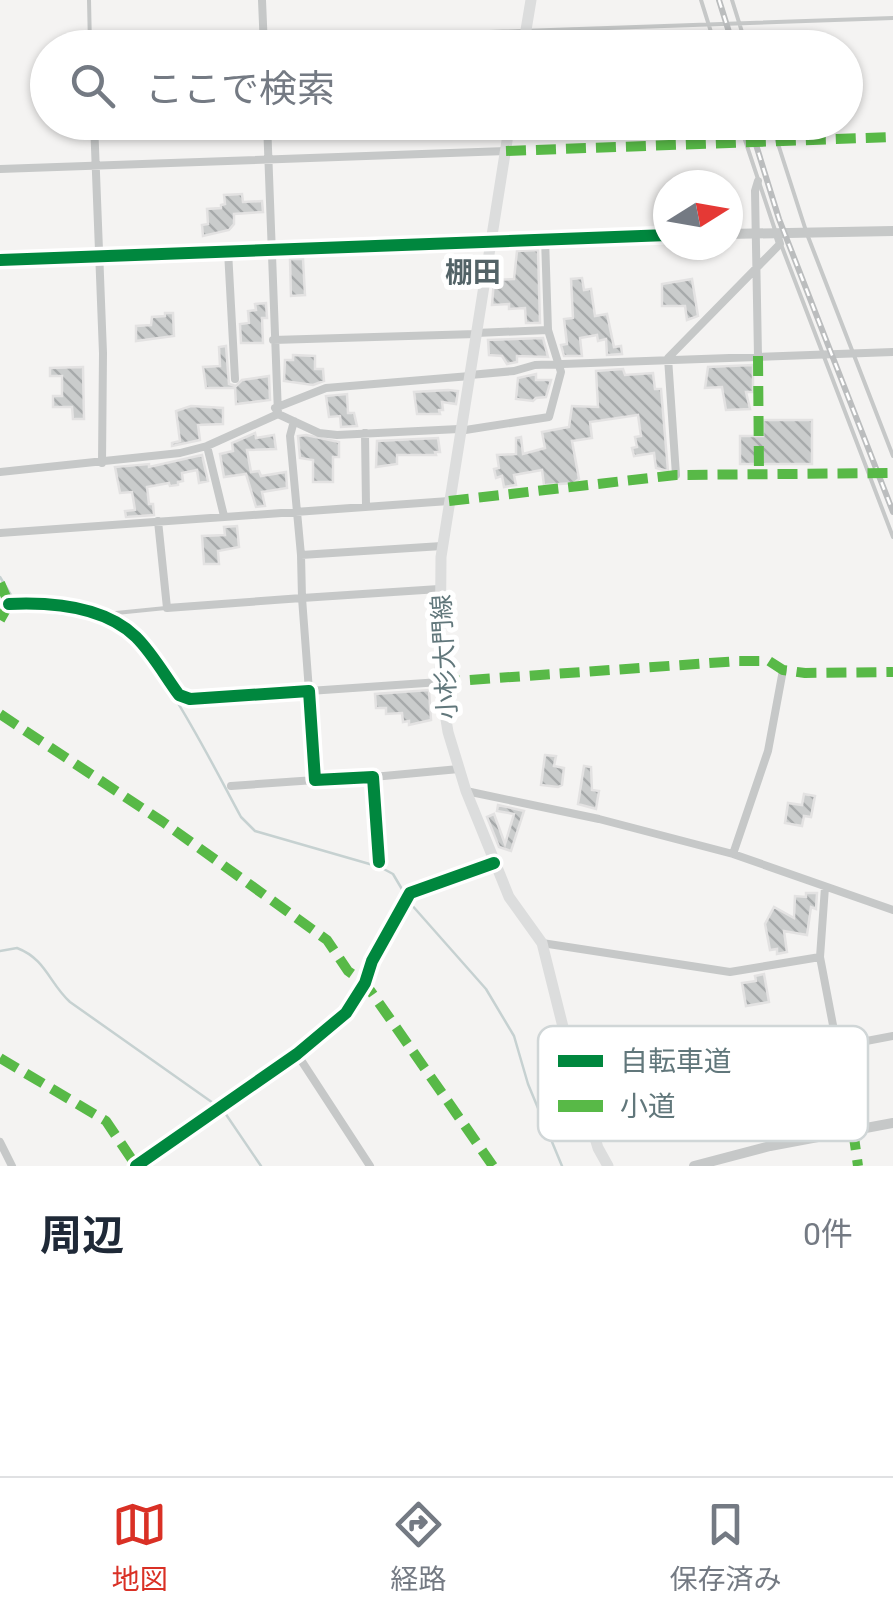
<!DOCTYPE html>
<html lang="ja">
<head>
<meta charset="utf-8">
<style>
	body { margin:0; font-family:Roboto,"Noto Sans JP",sans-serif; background:#f2f2f3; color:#1f2937 }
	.compass { position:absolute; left:653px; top:170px; width:90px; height:90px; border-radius:50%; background:#fff; box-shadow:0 2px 8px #0004; rotate:79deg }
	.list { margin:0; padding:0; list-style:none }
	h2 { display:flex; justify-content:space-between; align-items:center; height:130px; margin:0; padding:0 40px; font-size:42px }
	h2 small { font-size:32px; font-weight:400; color:#747a83 }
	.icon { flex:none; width:55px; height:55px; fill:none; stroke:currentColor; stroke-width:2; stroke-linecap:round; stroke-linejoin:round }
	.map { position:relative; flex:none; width:893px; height:1166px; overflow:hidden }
	.search { position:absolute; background:#fff; box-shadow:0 2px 8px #0004; left:30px; right:30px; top:30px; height:110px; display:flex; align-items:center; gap:25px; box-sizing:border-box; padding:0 35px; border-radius:55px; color:#747a83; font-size:38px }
	.sheet { height:310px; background:#fff }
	nav { display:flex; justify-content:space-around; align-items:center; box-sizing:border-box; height:140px; border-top:2px solid #e0e1e3; background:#fff; font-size:28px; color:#747a83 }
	nav a { display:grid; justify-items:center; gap:5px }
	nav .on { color:#d93025 }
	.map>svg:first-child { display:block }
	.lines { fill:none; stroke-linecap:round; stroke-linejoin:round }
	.stream { stroke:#c6d1d1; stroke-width:2.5 }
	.building { fill:url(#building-back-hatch); stroke:#e3e2e2; stroke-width:2.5 }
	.service { stroke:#c6c8c8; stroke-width:4 }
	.minor { stroke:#c6c8c8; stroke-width:8 }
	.tertiary { stroke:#c6c8c8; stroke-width:10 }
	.secondary { stroke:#dcdddd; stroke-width:11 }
	.rail-casing { stroke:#bbbdbe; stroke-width:6 }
	.rail { stroke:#fff; stroke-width:2.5; stroke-dasharray:8; stroke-linecap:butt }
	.quiet { stroke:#58b947; stroke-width:10; stroke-dasharray:20 10; stroke-linecap:butt }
	.cycleway-casing { stroke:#fff; stroke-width:19 }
	.cycleway { stroke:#00873e; stroke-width:12 }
	.labels { text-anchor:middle; stroke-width:10; stroke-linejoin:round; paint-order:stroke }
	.street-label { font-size:25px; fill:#61777b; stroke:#fff }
	.neighbourhood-label { font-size:28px; font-weight:bold; fill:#536367; stroke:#fff }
	.key { fill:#fff; stroke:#d0d6d7; stroke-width:2.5 }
	.key-label { font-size:28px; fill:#61777b }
</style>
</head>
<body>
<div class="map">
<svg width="893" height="1166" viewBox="0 0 893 1166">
	<defs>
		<pattern id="building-back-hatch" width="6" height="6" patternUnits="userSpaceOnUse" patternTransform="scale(2.5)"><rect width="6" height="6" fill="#cacccc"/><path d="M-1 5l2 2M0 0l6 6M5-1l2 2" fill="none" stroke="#a7aaab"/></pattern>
	</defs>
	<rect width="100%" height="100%" fill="#f4f3f2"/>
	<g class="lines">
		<!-- stream -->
		<path class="stream" d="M0,577l14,23
			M31,608c26,9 57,4 82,18 45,25 102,144 128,191l14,14 125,36 13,7 13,22
			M410,903l76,86 28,47 14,48 34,82
			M0,951l17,-3c29,11 32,35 53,54l153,108 38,56"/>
	</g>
	<!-- building -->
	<path class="building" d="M242,194l1,8 19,-1 1,11 -29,2v10l-5,6 -26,6 -1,-11 6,-1 -1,-15 14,-1v-3l4,-1 -1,-9z
		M538,250l2,73h-14l-1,-15 -16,1v-5l-17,1 2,-25 20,-1 3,-28z
		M290,259h13l2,36 -14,1z
		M582,278l2,12 7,-1 4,27 12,-2 7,33 7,-1 1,8 -15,1 -1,-16 -8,2 -1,-6 -17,3 2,18h-18l-3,-11 6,-1 -3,-25 9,-1 -2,-39z
		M692,279l6,37 -11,4 -2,-14h-23v-22z
		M266,303l1,15h-5l1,25h-22l-1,-19 9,-1 -1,-12 8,-1 -1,-6z
		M165,313h8l1,23 -38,5v-15l15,-1 1,-8 13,-1z
		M543,338l5,19 -31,-1v6l-10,2 -5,-8 -13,-1 -1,-15z
		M226,346l3,38 7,2 6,-6 27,-4 1,24 -34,4 -1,-16h-29l-3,-21 17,-1 -1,-19z
		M293,355l22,1v13h8l1,12 -11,4 -29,-4 1,-21h8z
		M753,365v27h-7l4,17 -24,1 -4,-23 -17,1 3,-21z
		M83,367l1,52h-11l-1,-12h-19v-11h9v-20h-12v-8z
		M623,369l2,6 28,-2 2,16h6l7,82 -12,-3 -2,-15 -20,3 -2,-8 5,-1 -2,-10 6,-1 -3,-21 -48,7 2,16 -20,3 7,38 -5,4 -30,2 -2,-15 -28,5 2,10 -12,2 -2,-11 -6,2 -2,-9 5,-1 -2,-13 19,-1v-16l5,-1 2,17 22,-6 -3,-16 27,-5 3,-21 26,1 -2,-36z
		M536,374v6h15l-5,17 -10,1 -3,3 -17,-2 2,-21z
		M448,390l10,1 -2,13 -14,-2 1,8h-4l1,4h-23l-3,-22z
		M347,394l1,19h6l3,13 -16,1 -1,-11 -11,1 -3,-21z
		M191,406l32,2v16l-25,1 2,15 -28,6v-3l8,-2 -4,-30z
		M763,420h49v44h-72v-28h23z
		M255,433l1,5 18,-3 2,14 -29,1 4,22 8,-1 2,5 25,-4 1,16 -25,4 3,14 -9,1 -10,-33 -22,3 -4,-23 13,-3 -1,-8z
		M306,435l33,7v15h-6v25h-20v-22l-13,-2 -2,-22z
		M438,438l2,14h-5l1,3h-39v9l-21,3 1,-26z
		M202,455l6,26 -9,2 -2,-13 -15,3 1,8 -5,1v3l-8,1 -1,-3 -22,4 2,17h4l1,11 -28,2 -1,-6 10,-1 -3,-18 -12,1 -5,-26 34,-3v3z
		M237,526l2,21 -21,4 1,13h-15l-2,-28 23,-1 -1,-8z
		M429,690l2,30 -22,5v-4l-6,1 -1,-9 -16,1v-6h-10l-1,-14z
		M545,755l11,1 -2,10 10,2 -2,17 -4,2 -17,-2z
		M584,766l7,1 1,23 7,1 -3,18 -18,-5z
		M804,794l11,2 -4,21 -7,-1 -2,10 -17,-3 3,-20 14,2z
		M498,805l26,6 -13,40 -12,-4 -12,-30 7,-3 11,30 9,-30 -17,-3z
		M806,893h11l-1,16 -5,-2 -4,28 -23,-4 3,21 -10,2v-5l-7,1 -5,-26 9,-17 20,11 1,-22 11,1z
		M764,974l5,28 -23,4 -4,-23 14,-2 -1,-5z"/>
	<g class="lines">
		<!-- service -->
		<path class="service" d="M89,0l1,46 803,-28
			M701,0l15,48
			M732,0l15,48
			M739,122l36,108
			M771,122l36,112 86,222
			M782,247l111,290
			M106,614l60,-6"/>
		<!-- minor -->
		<path class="minor" d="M262,0l2,48
			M90,46v2
			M94,122l9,231 -1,110
			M267,122l11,292
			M0,169l506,-18
			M228,251l7,128
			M476,333l72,-3
			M273,340l203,-6
			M758,356l-3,-165 3,-10
			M470,375l44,-4 21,-6 358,-13
			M275,408l51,-20 144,-12
			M294,421l-4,15 11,119 141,-9
			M459,431l90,-14 12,-45 -13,-42 -3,-92
			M365,433l1,73
			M207,446l17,70
			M0,472l180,-19 27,-7 71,-32 41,19 18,2 122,-6
			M676,475l-8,-117 112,-114 -3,-10
			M158,521l9,87 135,-10 7,93 131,-9
			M0,533l449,-32
			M301,555l1,43 137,-9
			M9,604c43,-2 95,2 127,33 17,17 29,39 43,58l11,4 119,-8 6,89 58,-3 6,85
			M373,777l86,-8
			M231,786l84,-6
			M466,791l133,28 134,35 160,56
			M733,854l35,-103 15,-81
			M825,887l-5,70 33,173
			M542,943l188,29 90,-15
			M297,1054l73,112
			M582,1095l311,-59
			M0,1142l12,24
			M136,1166l161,-112 49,-41 19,-30 7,-22 38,-68 84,-30"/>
		<!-- tertiary -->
		<path class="tertiary" d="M728,234l165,-3
			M0,260l668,-25
			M694,1166l76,-20 123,-23"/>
		<!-- secondary -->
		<path class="secondary" d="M523,48l8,-48
			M510,122l-69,435 -1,125 8,50 18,59 43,106 33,46 29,116 27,89 10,18"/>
		<!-- rail casing -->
		<g class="rail-casing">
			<path id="rail" d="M719,0l15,48
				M749,122l30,97 114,293"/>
		</g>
		<!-- rail -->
		<use href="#rail" class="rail"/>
		<!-- quiet -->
		<path class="quiet" d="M506,151l387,-14
			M758,356l1,118
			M449,501l227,-26 217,-2
			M0,583l9,21 -9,16
			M440,682l299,-21h30l14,9 22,3 88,-1
			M0,714l163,108 164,118 21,31 17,12 128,183
			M0,1058l106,63 29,43
			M853,1130l5,36"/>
		<!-- cycleway casing -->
		<g class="cycleway-casing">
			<path id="cycleway" d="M0,260l668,-25
				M9,604c43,-2 95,2 127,33 17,17 29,39 43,58l11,4 119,-8 6,89 58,-3 6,85
				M136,1166l161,-112 49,-41 19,-30 7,-22 38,-68 84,-30"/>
		</g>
		<!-- cycleway -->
		<use href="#cycleway" class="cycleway"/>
	</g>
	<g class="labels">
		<!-- street labels -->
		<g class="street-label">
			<text transform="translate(444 657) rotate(-93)" y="9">小杉大門線</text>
		</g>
		<!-- neighbourhood labels -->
		<g class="neighbourhood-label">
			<text x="473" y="282">棚田</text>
		</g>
	</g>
	<!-- legend -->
	<rect x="538" y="1026" width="330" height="115" rx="15" class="key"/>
	<rect x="558" y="1055" width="45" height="12" fill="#00873e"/>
	<rect x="558" y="1100" width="45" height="12" fill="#58b947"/>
	<g class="key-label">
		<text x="620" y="1071">自転車道</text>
		<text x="620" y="1116">小道</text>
	</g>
</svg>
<svg class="compass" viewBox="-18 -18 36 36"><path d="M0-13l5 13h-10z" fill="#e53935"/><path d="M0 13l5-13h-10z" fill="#747a83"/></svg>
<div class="search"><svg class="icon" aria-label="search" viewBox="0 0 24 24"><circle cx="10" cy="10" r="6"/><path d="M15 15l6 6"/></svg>ここで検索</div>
</div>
<section class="sheet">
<h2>周辺<small>0件</small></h2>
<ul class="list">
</ul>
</section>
<nav>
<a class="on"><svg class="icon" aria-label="map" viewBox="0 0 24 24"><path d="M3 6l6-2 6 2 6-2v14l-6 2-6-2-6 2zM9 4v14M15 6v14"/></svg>地図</a>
<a><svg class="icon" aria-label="directions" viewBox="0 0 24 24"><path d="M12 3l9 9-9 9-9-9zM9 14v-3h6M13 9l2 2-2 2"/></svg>経路</a>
<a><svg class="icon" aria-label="saved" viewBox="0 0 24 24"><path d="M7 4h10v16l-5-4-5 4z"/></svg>保存済み</a>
</nav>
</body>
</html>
